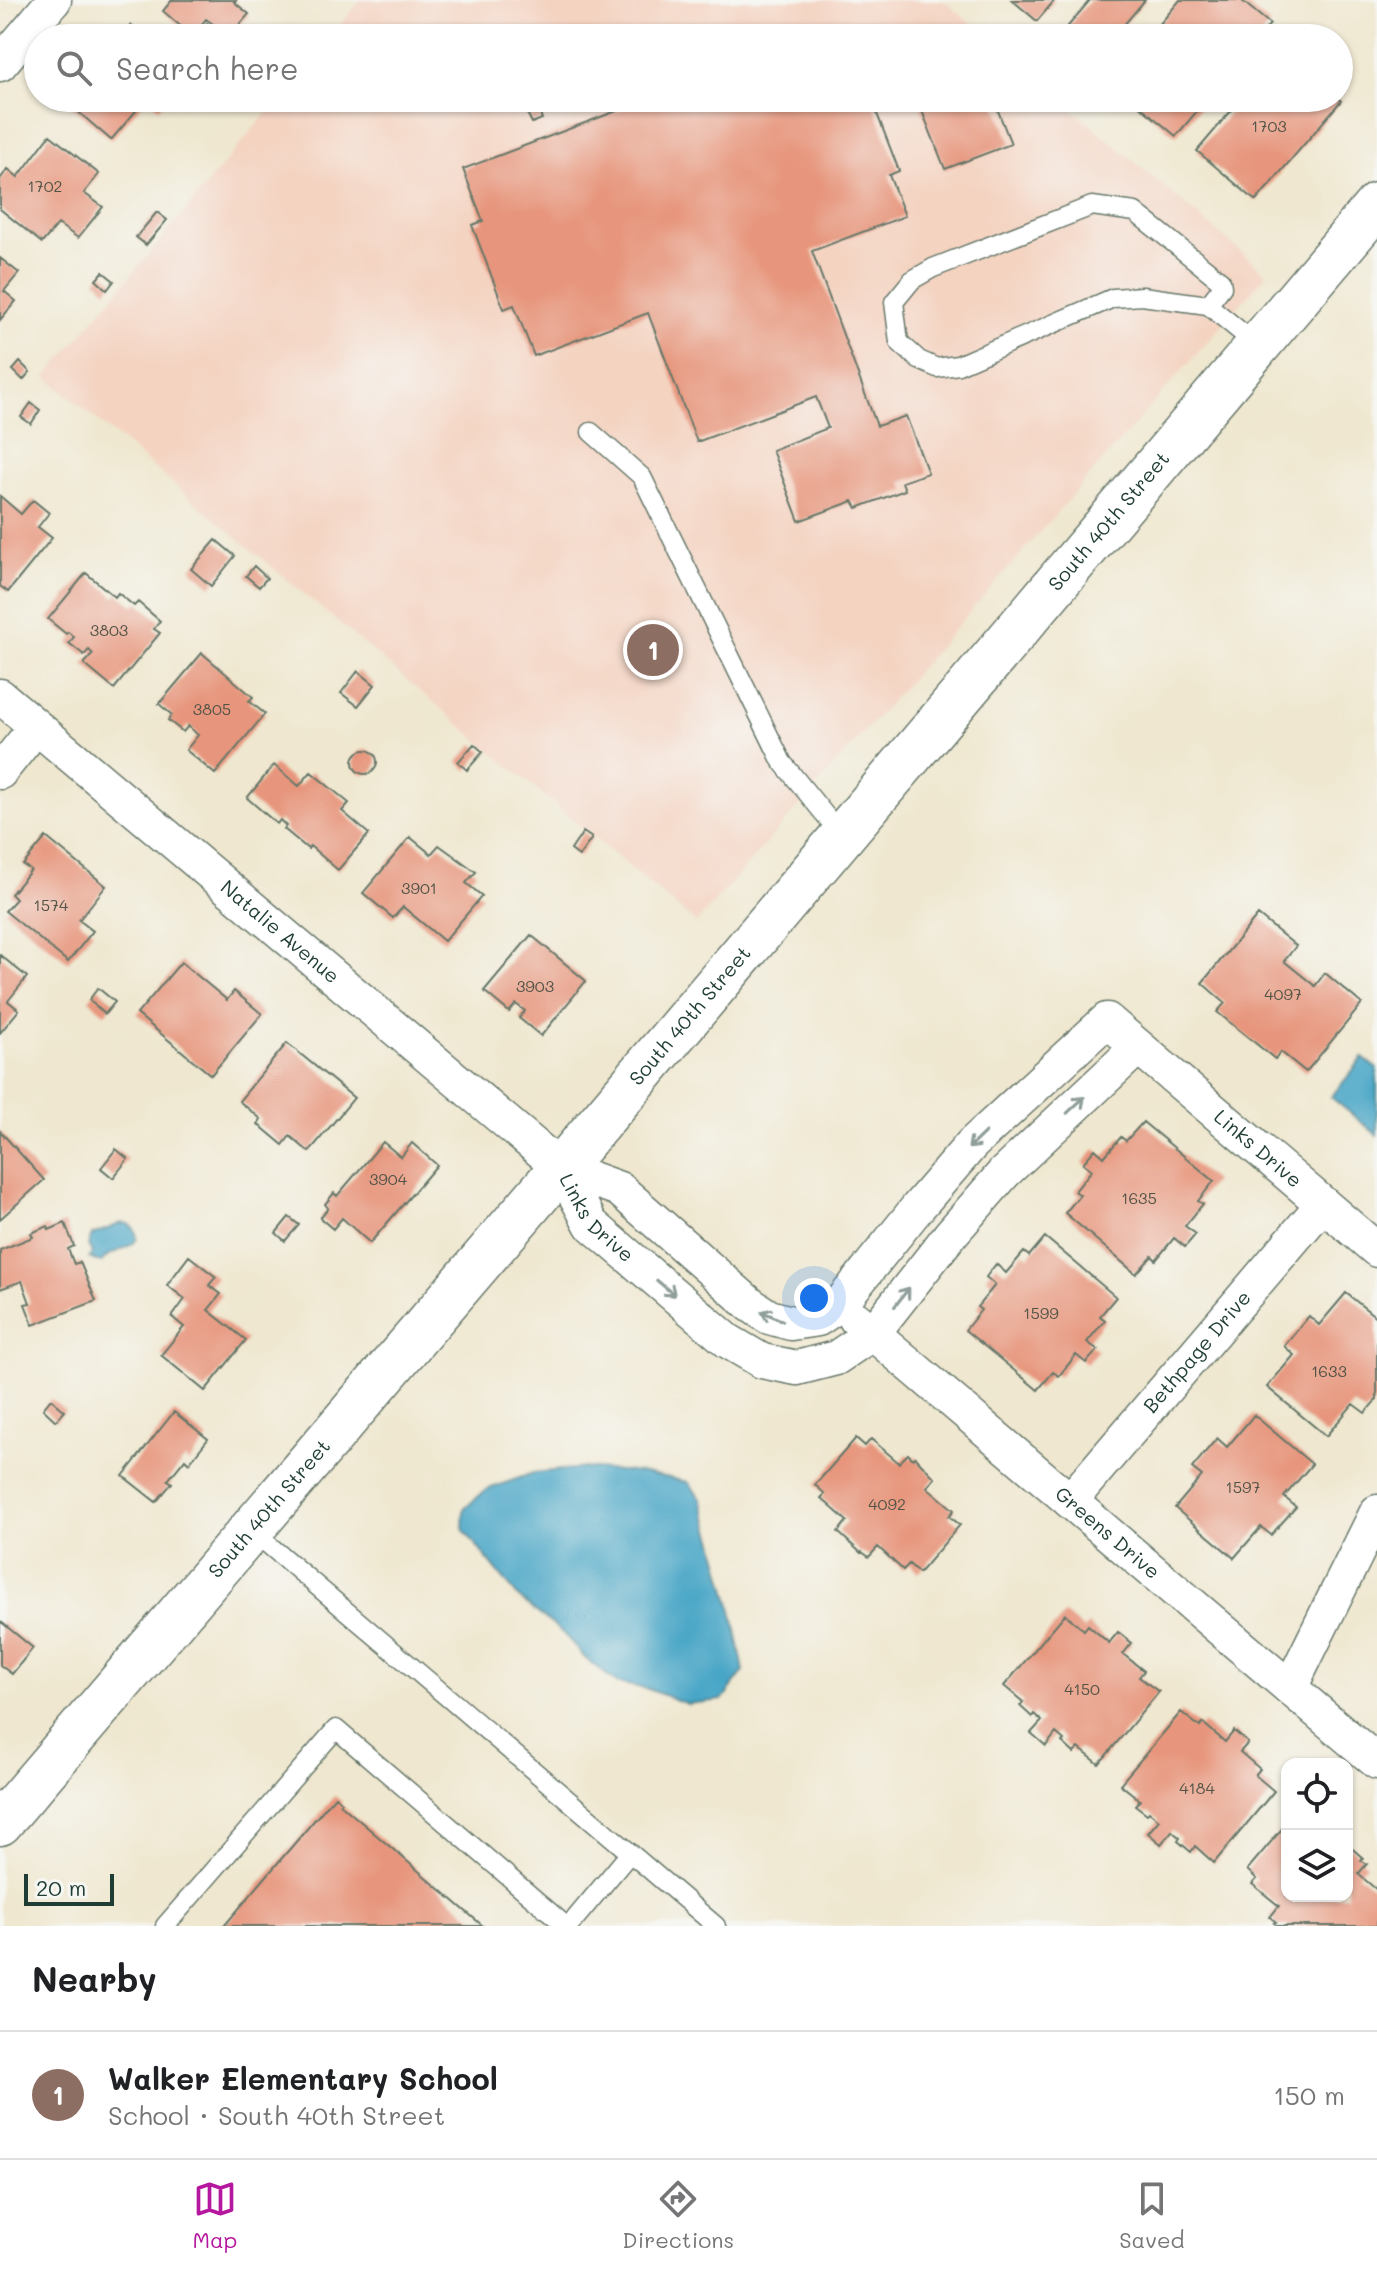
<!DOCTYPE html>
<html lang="en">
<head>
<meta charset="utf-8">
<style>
	body { margin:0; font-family:Mali,sans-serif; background:#f2f2f2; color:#202124 }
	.controls { position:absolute; right:24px; bottom:24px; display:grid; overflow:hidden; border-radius:16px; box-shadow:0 2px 6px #0004 }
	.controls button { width:72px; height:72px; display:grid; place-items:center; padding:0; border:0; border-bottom:2px solid #e0e0e0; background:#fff; color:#202124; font:40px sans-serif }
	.scale { position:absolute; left:24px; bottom:20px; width:90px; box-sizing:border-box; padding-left:8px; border:4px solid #1f3d34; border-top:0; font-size:22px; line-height:28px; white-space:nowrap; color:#1f3d34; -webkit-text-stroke:6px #f6f6f2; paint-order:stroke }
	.you { position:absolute; left:814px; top:1298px; width:28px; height:28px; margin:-20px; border:6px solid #fff; border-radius:50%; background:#1a73e8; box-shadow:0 0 0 12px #1a73e833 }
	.badge { display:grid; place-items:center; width:52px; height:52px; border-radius:50%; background:#b5179e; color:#fff; font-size:26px; font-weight:700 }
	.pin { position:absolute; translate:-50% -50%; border:4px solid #fff; box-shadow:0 2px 8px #0006 }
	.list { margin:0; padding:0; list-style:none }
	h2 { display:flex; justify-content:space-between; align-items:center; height:104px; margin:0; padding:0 32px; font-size:34px }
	h2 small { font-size:26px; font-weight:400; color:#757577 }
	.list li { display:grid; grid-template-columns:52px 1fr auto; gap:24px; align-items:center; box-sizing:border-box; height:128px; padding:0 32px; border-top:2px solid #e0e0e0 }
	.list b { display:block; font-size:30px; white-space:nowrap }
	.list p { margin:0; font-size:26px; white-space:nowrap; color:#757577 }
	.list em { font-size:26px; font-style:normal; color:#757577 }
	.icon { flex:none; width:44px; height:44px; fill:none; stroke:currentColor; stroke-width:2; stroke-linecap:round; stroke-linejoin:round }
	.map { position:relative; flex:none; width:1377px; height:1926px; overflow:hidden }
	.search { position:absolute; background:#fff; box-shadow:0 2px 6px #0004; left:24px; right:24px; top:24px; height:88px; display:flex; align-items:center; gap:20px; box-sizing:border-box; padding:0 28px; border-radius:44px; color:#757577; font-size:30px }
	.sheet { height:232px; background:#fff }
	nav { display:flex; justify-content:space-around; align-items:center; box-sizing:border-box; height:112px; border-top:2px solid #e0e0e0; background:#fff; font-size:22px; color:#757577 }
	nav a { display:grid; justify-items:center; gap:4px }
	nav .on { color:#b5179e }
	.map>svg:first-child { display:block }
	.built { fill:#f4d3c1 }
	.water { fill:#47a5c6; stroke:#33717d; stroke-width:2 }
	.building { fill:#e7967d }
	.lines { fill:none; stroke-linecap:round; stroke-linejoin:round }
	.lane-casing { stroke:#68786a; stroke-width:21 }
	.street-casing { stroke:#68786a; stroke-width:37 }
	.secondary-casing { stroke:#68786a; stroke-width:47 }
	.lane { stroke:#fff; stroke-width:18 }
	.street { stroke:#fff; stroke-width:34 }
	.secondary { stroke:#fff; stroke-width:44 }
	.oneway { stroke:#8f9e9a }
	.labels { text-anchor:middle; stroke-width:7; stroke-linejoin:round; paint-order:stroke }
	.number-label { font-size:16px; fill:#515346 }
	.street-label { font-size:20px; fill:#1f3d34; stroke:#f6f6f2 }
</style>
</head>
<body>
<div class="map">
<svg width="1377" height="1926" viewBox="0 0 1377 1926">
	<rect width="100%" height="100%" fill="#f6f6f2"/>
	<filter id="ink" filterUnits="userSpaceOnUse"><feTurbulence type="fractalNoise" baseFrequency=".0125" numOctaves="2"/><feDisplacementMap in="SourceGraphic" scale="16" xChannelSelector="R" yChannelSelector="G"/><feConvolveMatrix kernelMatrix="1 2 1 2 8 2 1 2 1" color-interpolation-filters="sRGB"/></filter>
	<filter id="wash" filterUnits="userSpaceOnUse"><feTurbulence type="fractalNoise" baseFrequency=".006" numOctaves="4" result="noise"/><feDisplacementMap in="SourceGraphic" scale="32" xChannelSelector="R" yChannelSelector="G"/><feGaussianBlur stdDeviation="1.8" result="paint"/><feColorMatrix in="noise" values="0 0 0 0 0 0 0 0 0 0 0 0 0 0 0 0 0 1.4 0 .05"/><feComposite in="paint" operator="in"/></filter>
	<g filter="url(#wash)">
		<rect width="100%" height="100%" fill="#efe7cf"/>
		<!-- built -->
		<path class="built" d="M361,0h582l45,38h-659z
			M279,98h780l208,176 -571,649 -650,-546z"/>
		<!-- water -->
		<path class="water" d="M1363,1058l14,11v66l-46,-38z
			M122,1223c10,0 14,6 15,16 -10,13 -28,11 -36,24l-12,-5 3,-5 -4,-8 4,-10z
			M583,1468l62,5 43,9 13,17 14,46 18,69 11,57 -22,29 -35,4 -39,-15 -31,-6 -32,-25 -21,-24 -45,-36 -56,-69 1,-20 22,-19 47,-17z"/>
		<g id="blocks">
			<!-- building -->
			<path class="building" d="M172,0h64l-2,2 15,12 -19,22 -24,-17 -14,17 -29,-25z
				M1012,0h43l-18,21z
				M1090,0h55l-32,38h-55z
				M1180,0h61l29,24 -12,14h-110z
				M207,23l13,11 -3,4h-22z
				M131,25l16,13h-28z
				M937,28l4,10h-29z
				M834,29l3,9h-27z
				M73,98h74l-36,42 -43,-37z
				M147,98h20l-8,10z
				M651,98h220l28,73 -10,4 16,41 -93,35 65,175 29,-10 22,57 -26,9 3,8 -48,18 -4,-7 -54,20 -27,-71 56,-22 -12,-31 -119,45 -49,-129 -114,43 -20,-51 -10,4 -32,-84 11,-4 -20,-52z
				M917,98h76l18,46 -66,25z
				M1130,98h78l-32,38z
				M1242,98h95l4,3 -85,100 -59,-50z
				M538,109l4,10 -10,4 -5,-10z
				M50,135l49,39 -15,19 19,14 -25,31 -20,-14 -16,19 -42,-34v-30l8,-10 10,8z
				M157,212l10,8 -21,25 -10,-8z
				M0,258l19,15 -15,18 12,10 -16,19z
				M103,272l11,9 -7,9 -11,-10z
				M20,362l10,10 -7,8 -10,-10z
				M31,403l9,7 -9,14 -10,-7z
				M0,496l21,18 12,-14 16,13 -11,14 14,11 -44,54 -8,-6z
				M216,540l19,16 -24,30 -20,-17z
				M254,566l13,12 -8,9 -13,-11z
				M86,573l29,24 3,-4 16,13 4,-4 22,19 -6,8 6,4 -46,56 -30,-25 9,-10 -4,-4 -5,5 -15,-12 5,-6 -6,-5 -2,2 -18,-15z
				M202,653l51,44 -4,4 16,13 -50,60 -29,-24 12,-15 -10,-9 -5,6 -15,-12 4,-5 -13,-11z
				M358,671l17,14 -17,21 -17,-13z
				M474,744l9,8 -16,18 -9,-8z
				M353 762a12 12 0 1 1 24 0a12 12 0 1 1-24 0Z
				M274,765l25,21 12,-14 38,31 -7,8 27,23 -31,36 -28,-24 -2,3 -24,-20 2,-3 -6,-6 -3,4 -30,-26z
				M583,832l9,6 -13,18 -8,-6z
				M46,837l60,49 -27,34 14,11 -25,31 -63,-51 11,-12 -5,-5 20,-24 -8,-5z
				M410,837l21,17 8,-9 37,27 -10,11 16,13 -38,45 -41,-34 -10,11 -30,-25z
				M1258,915l38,31 -12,15 31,25 10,-13 37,31 -56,68 -25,-20 -6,7 -58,-47 8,-9 -23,-20z
				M531,935l55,46 -45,55 -22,-18 6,-7 -9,-7 -7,8 -25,-21z
				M0,955l27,22 -19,24 11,9 -19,23z
				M181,962l46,38 7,-9 28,23 -51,61 -74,-61z
				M98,988l17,14 -10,12 -16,-14z
				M287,1043l67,55 -45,54 -19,-16 -7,9 -25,-21 3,-5 -22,-18z
				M1143,1122l71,59 -16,20 5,3 -18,22 11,8 -11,13 -11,-9 -18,22 -4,-4 -16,18 -71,-61 15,-18 -5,-4 17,-21 -9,-7 12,-14 9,8 17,-20 5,4z
				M0,1131l44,49 -44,39z
				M383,1142l18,15 11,-14 25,22 -67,78 -28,-25 -9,11 -13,-11 8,-10 -3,-4 9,-11 3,3z
				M116,1149l12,10 -15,19 -12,-10z
				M289,1217l10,8 -14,16 -9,-8z
				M65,1223l9,23 -6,3 6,15 6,-2 16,39 -63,24 -8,-21 5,-1 -8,-22 -22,8v-39l33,-13 -2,-4 17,-7 1,4z
				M1045,1237l71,60 -16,19 5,4 -18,22 11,8 -12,13 -10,-8 -17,21 -6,-4 -15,18 -73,-60 16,-20 -4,-3 18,-22 -9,-8 10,-13 10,9 18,-21 5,4z
				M189,1256l27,21 -7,8 12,9 -13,16 38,30 -41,51 -44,-36 23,-28 -12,-10 13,-18 -18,-14z
				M1346,1293l31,25v81l-12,14 -12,-9 -27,32 -59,-49 27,-32 -10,-9 25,-30 10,9z
				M51,1399l14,12 -9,10 -13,-12z
				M174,1412l34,27 -19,24 -4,-4 -17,21 4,3 -16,19 -33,-26z
				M1254,1415l58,49 -28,33 12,10 -25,28 -10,-8 -27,31 -59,-50 27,-32 -10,-8 25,-30 10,9z
				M856,1438l9,8 6,-7 28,24 9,-9 5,5 2,-2 20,21 -8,9 27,23 -5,6 11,9 -41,48 -10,-9 -6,6 -25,-23 -9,10 -7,-5 -1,1 -23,-21 9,-11 -26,-23 4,-4 -10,-9z
				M1065,1614l19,16 4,-5 21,18 9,-11 14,11 -9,11 21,17 -5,6 20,15 -60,72 -20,-16 -5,5 -12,-11 2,-2 -8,-7 -10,13 -15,-13 11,-12 -8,-7 -2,3 -12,-11 3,-4 -19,-16z
				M0,1621l33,27 -21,26 -12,-9z
				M1181,1712l19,15 3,-4 22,19 9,-11 14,12 -8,9 20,17 -5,6 19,16 -60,72 -19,-17 -4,6 -13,-11 2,-3 -8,-7 -11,13 -13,-11 11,-13 -10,-8 -2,2 -12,-9 5,-5 -20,-16z
				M335,1796l7,6 -2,2 143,122h-259z
				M1287,1823v73h60v-52l16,14 -2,2 6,4 -9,10 19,16v36h-99l-4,-3 2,-1 -6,-5 9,-11 -27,-22 5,-5 -10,-9z"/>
		</g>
	</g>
	<g filter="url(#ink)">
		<use href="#blocks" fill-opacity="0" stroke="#68786a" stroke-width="2"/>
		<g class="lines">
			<!-- lane casing -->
			<g class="lane-casing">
				<path id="lane" d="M1208,305l-66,-9 -29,2 -155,67 -21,3 -18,-8 -20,-18 -5,-40 18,-22 21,-12 159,-62 43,6 86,69 1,6 -14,18 49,40
					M591,432l51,45 140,285 60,74
					M250,1529l466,397
					M165,1926l171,-197 230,197
					M569,1926l61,-73"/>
			</g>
			<!-- street casing -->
			<g class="street-casing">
				<g id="street">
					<path d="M0,64l54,-64"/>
					<path id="s1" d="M0,696l561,472 58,21 132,116 18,12 22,6 27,-4 22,-15 78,-97 54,-63 135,-124 270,230"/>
					<path d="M0,772l36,-45"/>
					<path id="s2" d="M561,1168l30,56 137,117 34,20 35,7 39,-10 37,-25 77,-98 54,-62 134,-126"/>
					<path id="s3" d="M856,1319l521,443"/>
					<path id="s4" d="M1070,1501l253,-297"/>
					<path d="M1290,1688l87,-176"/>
				</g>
			</g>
			<!-- secondary casing -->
			<g class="secondary-casing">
				<g id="secondary">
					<path id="s5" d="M0,1823l561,-655 816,-963"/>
				</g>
			</g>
			<!-- lane -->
			<use href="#lane" class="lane"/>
			<!-- street -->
			<use href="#street" class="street"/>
			<!-- secondary -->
			<use href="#secondary" class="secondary"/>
		</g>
		<!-- one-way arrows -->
		<defs><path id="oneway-shaft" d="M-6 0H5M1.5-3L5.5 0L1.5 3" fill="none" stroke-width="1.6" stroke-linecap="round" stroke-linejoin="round" transform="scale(2)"/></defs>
		<g class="oneway">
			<use href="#oneway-shaft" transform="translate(1076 1105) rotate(-43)"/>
			<use href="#oneway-shaft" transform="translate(977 1140) rotate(136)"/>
			<use href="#oneway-shaft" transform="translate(666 1288) rotate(40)"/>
			<use href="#oneway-shaft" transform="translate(902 1297) rotate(-52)"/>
			<use href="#oneway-shaft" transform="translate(772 1316) rotate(-157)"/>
		</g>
	</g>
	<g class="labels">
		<!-- number labels -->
		<g class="number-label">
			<text x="1269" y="132">1703</text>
			<text x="45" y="192">1702</text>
			<text x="109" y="636">3803</text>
			<text x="212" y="715">3805</text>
			<text x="419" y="894">3901</text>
			<text x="51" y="911">1574</text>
			<text x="535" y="992">3903</text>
			<text x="1283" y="1000">4097</text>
			<text x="388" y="1185">3904</text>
			<text x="1139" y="1204">1635</text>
			<text x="1041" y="1319">1599</text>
			<text x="1329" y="1377">1633</text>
			<text x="1243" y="1493">1597</text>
			<text x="887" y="1510">4092</text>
			<text x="1082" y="1695">4150</text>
			<text x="1197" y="1794">4184</text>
		</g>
		<!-- street labels -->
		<g class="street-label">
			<text dy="7" stroke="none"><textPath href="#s5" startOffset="1710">South 40th Street</textPath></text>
			<text dy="7" stroke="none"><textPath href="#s1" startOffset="366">Natalie Avenue</textPath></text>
			<text dy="7" stroke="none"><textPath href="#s5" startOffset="1062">South 40th Street</textPath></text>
			<text dy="7" stroke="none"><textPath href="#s1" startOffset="1658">Links Drive</textPath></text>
			<text dy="7" stroke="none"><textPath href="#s2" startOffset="62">Links Drive</textPath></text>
			<text dy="7" stroke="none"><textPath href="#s4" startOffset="196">Bethpage Drive</textPath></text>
			<text dy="7" stroke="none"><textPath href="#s5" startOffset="414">South 40th Street</textPath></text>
			<text dy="7" stroke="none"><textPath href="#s3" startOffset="330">Greens Drive</textPath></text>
		</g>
	</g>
</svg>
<div class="controls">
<button><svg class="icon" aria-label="locate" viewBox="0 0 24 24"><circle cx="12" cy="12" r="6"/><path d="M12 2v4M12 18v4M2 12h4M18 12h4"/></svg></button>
<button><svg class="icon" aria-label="layers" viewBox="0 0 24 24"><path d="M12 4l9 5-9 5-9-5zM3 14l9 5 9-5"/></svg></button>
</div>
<div class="scale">20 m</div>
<div class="you"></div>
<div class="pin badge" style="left:653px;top:650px;background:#8d6e63">1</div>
<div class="search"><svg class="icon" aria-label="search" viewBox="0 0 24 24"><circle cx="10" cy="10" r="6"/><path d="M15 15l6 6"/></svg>Search here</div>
</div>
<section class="sheet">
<h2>Nearby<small></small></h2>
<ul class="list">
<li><span class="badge" style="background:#8d6e63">1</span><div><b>Walker Elementary School</b><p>School · South 40th Street</p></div><em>150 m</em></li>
</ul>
</section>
<nav>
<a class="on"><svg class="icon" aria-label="map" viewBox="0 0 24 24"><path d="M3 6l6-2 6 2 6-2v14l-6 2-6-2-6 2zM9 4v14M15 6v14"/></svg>Map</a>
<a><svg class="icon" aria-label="directions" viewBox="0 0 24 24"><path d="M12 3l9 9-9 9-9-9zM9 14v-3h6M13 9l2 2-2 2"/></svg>Directions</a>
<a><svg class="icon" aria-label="saved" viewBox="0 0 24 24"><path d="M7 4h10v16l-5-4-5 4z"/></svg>Saved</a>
</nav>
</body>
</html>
